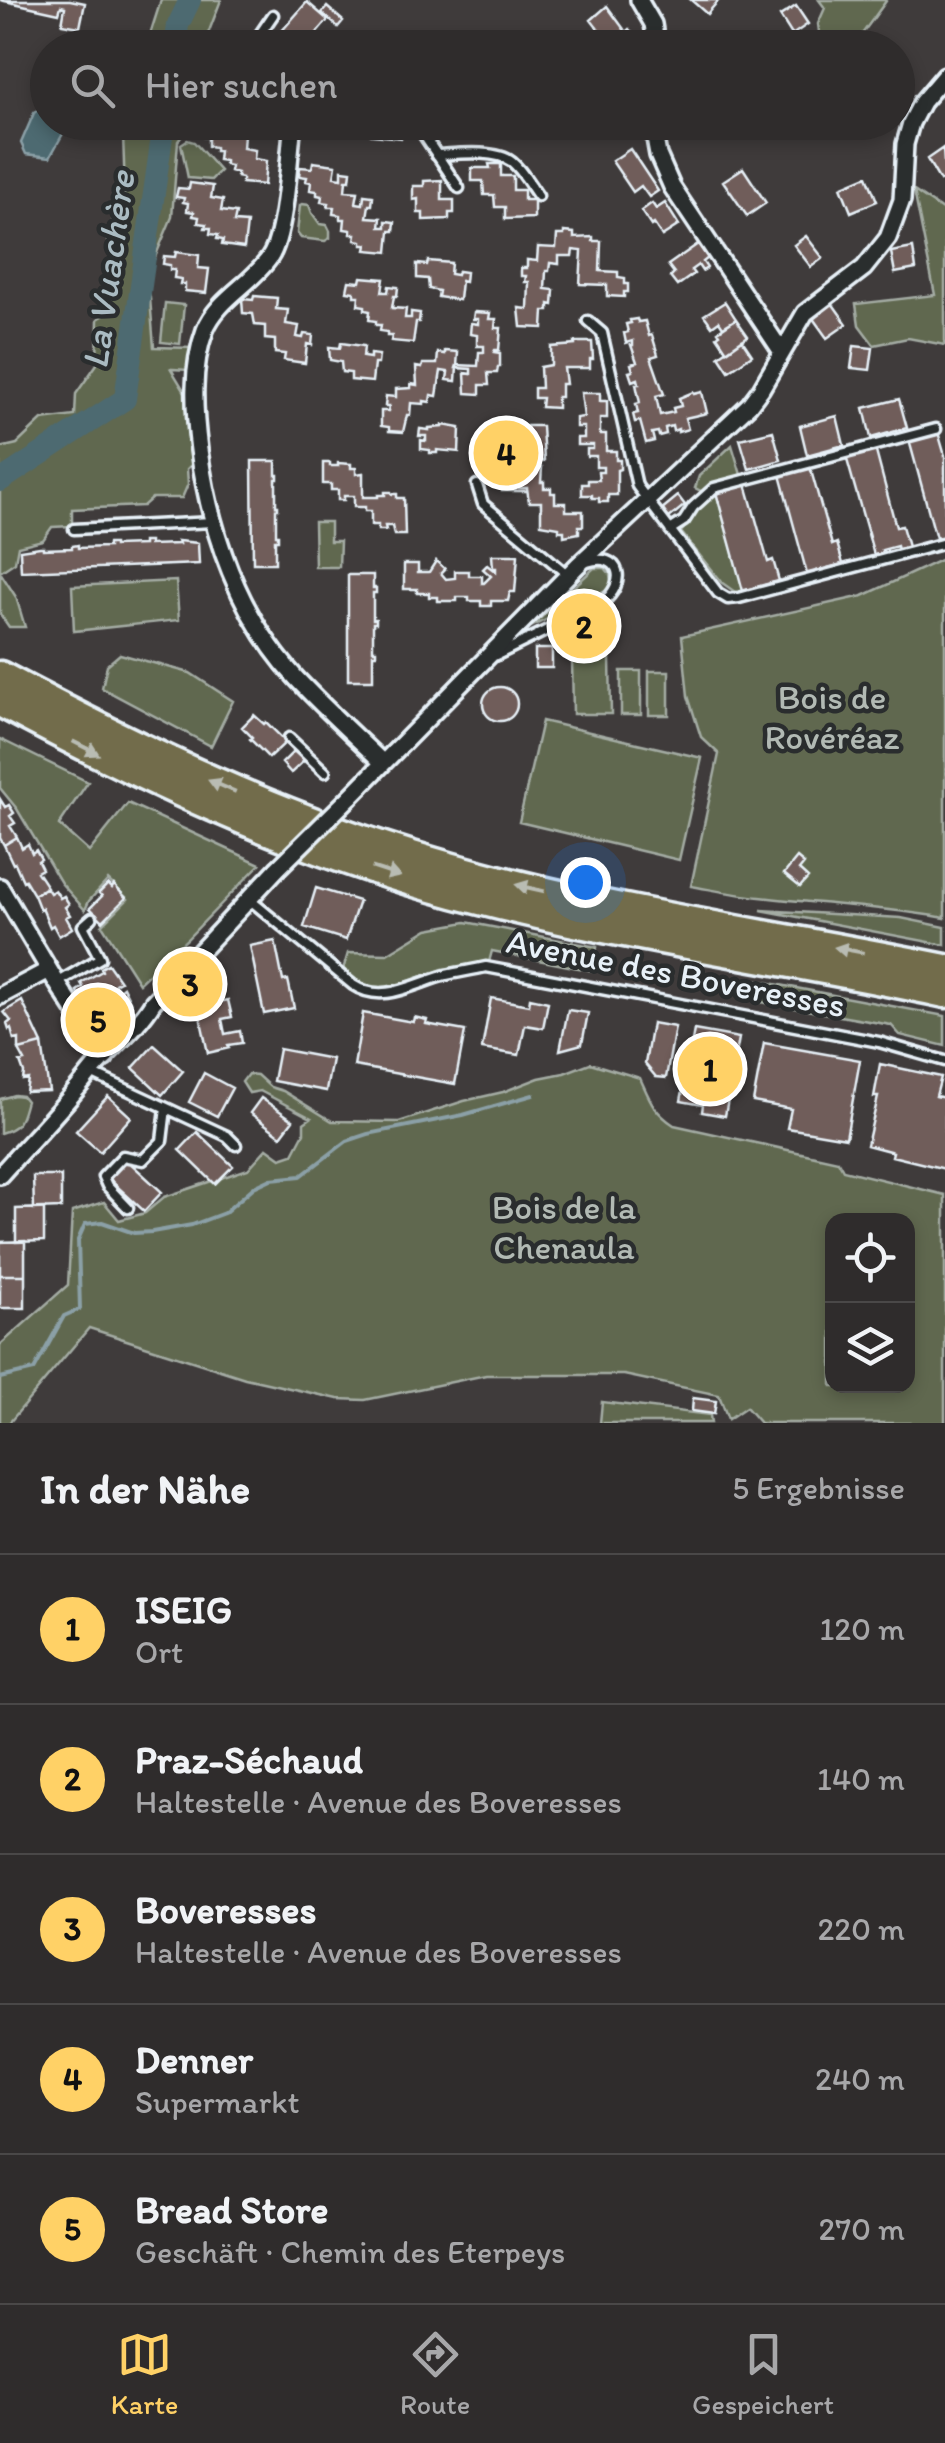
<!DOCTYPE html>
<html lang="de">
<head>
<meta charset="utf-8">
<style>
	body { margin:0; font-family:Itim,sans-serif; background:#373434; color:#f1f3f6 }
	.controls { position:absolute; right:30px; bottom:30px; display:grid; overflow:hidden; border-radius:20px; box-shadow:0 5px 15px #0003 }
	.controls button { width:90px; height:90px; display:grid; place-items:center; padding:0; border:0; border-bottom:2px solid #4a4848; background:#2f2c2c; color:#f1f3f6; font:50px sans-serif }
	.you { position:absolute; left:585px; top:882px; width:35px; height:35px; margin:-25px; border:8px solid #fff; border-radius:50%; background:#1a73e8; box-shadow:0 0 0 15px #1a73e833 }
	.badge { display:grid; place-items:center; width:65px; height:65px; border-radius:50%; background:#ffd166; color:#111; font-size:32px; font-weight:700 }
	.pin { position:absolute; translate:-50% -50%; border:5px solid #fff; box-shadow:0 2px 10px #0006 }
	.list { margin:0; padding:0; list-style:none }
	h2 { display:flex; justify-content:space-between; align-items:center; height:130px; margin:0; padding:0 40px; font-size:42px }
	h2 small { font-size:32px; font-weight:400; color:#a7a7a9 }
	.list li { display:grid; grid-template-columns:65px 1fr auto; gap:30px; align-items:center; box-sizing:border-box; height:150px; padding:0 40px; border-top:2px solid #4a4848 }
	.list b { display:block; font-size:38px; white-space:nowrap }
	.list p { margin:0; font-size:32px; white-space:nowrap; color:#a7a7a9 }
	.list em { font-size:32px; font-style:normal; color:#a7a7a9 }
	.icon { flex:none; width:55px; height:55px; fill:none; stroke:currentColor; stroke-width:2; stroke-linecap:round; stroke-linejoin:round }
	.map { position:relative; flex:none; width:945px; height:1423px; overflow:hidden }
	.search { position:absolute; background:#2f2c2c; box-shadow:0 5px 15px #0003; left:30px; right:30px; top:30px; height:110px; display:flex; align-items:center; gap:25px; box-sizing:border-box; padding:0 35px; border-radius:55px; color:#a7a7a9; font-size:38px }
	.sheet { height:880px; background:#2f2c2c }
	nav { display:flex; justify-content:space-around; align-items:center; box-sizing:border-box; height:140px; border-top:2px solid #4a4848; background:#2f2c2c; font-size:28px; color:#a7a7a9 }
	nav a { display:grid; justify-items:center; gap:5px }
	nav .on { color:#ffd166 }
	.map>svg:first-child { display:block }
	.green { fill:#60684f; stroke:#a4aca4; stroke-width:2.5; fill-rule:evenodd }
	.water { fill:#4d6a71; stroke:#8ba0a7; stroke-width:2.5 }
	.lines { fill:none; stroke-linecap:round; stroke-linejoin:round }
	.stream { stroke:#8ba0a7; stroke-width:4 }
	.river { stroke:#4d6a71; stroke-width:22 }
	.building { fill:#6f5d5a; stroke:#e8f1f8; stroke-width:2.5 }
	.service-casing { stroke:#e8f1f8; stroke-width:15 }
	.minor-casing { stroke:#e8f1f8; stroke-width:22 }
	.motorway-casing { stroke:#e8f1f8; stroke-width:35 }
	.service { stroke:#2a2d2e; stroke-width:8 }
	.minor { stroke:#2a2d2e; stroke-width:15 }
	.motorway { stroke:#726c4b; stroke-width:28 }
	.minor-bridge-casing { stroke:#e8f1f8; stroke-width:22; stroke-linecap:butt }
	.minor-bridge { stroke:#2a2d2e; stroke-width:15 }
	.oneway { fill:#b9bcb3 }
	.labels { text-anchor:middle; stroke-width:9; stroke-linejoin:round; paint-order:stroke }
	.park-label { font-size:35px; fill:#b2bab4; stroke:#2a2d2e }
	.street-label { font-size:35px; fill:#e8f1f8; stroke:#2a2d2e }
	.water-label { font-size:38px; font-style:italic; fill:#aabbc2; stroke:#2a2d2e }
</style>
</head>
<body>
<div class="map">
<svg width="945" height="1423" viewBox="0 0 945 1423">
	<rect width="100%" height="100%" fill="#3f3b3b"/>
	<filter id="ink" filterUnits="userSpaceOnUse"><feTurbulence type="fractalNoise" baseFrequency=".01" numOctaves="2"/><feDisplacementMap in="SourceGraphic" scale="20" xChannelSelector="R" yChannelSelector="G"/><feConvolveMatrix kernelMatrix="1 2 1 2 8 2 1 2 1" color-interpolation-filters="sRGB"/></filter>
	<g filter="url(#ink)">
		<!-- green -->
		<path class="green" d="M161,0h60l-18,47h-57z
			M819,0h67v1l-24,33 -4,13 -37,1 -3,-24 7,-16z
			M131,123h61l-14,18 -6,76 -24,57 6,73 39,1 -4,22 -18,-1 14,23 17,62 -15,15 1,15 -6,14h-30l-9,8 -71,3v17l-20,1 -9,13 -25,6 -3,16 -15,10 16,25 9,30h-16l-9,-13v-166l17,-4 25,-24 33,-4 1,-22 21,-30 1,-45 11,-7 -7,-21 9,-35 -4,-22 18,-42 -2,-58z
			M187,140l7,2 26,29 -9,9 -23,-2 -7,-34z
			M914,191l31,21v133l-37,-7 -34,7 -15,-20 -3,-21 79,-9z
			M302,204l7,1 3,8 8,11 7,1 3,6v7l-5,3 -24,-3 -4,-5 3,-28z
			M165,303l19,2 -4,39 -19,-2z
			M732,445l10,33 -37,15 -10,-5 4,-12z
			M714,492h2l28,100h-9l-14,-10 -40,-50 11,-13 4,-10z
			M314,522h16v19h10l-1,26h-24z
			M945,558v360c-61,-11 -123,-14 -185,-21 -23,-2 -46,-7 -69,-11l28,-132 -18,-17 -13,-41 -6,-60 181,-40z
			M594,568h11l5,6 1,9 -4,7 -76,37z
			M176,581l3,39 -105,11 -2,-45z
			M120,654l70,19 43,28 -22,45 -109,-58 5,-23z
			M572,657h38l1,57h-38z
			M621,671h20v44h-20z
			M649,671h20v44h-20z
			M542,721l160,37 -23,102 -160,-38z
			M0,739l88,43 -29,43 30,27 39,-49 132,61 -73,75 -48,44 -37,-58 26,-26 -20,-19 -19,21 -4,9 -24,-27 -44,-74 -17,-21z
			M761,910l140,8 44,9v18z
			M466,922l131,25 -3,24 -102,-20 -3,11 -46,7 -57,20h-13l-13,-4 -17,-15 5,-17 39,1 41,-25z
			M759,981l186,35v30l-45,-11 -9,-10 -136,-24z
			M590,1063l50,15c10,22 13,33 34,47l164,36 5,9 102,25v228h-185l-14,-16 -18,12 -9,-24 -95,-20h-138l-121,25 -27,-1 -93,-21 -156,-50 -80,95h-9v-78l68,-60 4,-73 32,-10 15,18 26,-7 19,-16 84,-28 19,-21 14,10 12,-4 11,-21v-10l7,-5 -51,-27 -11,2 -7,-11 6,-8 9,1 13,12 13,4 49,30 67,1 65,-21 39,-9 36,-14 25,-5zM832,1220h76v166h-76z
			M14,1095l8,1 4,5c-6,20 -5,26 -26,32v-34z
			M602,1402l108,13 1,8h-111z"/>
		<!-- water -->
		<path class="water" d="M47,101l1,21 21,1 -19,34 -24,-3 -5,-11 13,-30z"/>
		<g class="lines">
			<!-- stream -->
			<path class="stream" d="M0,1378l34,-8 30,-54 16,-7 -2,-69 7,-16 17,-2 32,11 18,-1 40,-7 32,-12 30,-26 17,-8 30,-3 46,-35 21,-7 95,-19 70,-20"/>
			<!-- river -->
			<path class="river" d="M175,48l3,-23 12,-25
				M0,481l125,-82 39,-277"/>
		</g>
		<!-- building -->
		<path class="building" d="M0,0h70l15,3 -5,24 -18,-3 3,-17 -4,-1 -2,7z
			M691,0h28l-12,14z
			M307,2l21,18 -24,28h-21l-9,-8z
			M607,6l19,26 3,-3 8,10 -11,8 -3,-4 -6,5h-4l-22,-28z
			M796,6l12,18 -16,11 -12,-19z
			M327,7l16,14 -5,6 -16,-14z
			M199,122h35l-1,11 11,1 -1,14 12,2 -1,9 12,2 -2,24 -22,-2v-5l-5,-1v-4l-7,-2 1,-5 -6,-1v-4l-7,-1 1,-9h-4v-4l-7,-1v-9h-4l1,-4 -7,-1z
			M372,122h31l-2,16 -30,-3z
			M690,122h22l4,6 -15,11z
			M943,148l2,30 -5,3 -13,-22z
			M630,149l28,42 -9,6 -8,-11 -8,6 -21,-31z
			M313,162l23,3 -2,12 8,1v-8l9,1 -1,9h-4l-1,11 13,1 -2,11 7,1 1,-9 9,1 -1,9h-3l-2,12 14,1 -1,9h6v-6l9,1 -1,9h-4l-2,21 -22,-2 1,-5h-5v-4l-7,-1 1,-6h-5v-4l-7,-1 1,-10h-5v-4l-7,-1 1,-7h-6l1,-4 -8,-1 1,-6 -5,-1v-4l-7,-1 1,-8 -5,-1 1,-4 -8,-1 1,-9 12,1z
			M489,164h12v12h12v14h11v10h10v18l-29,1v-12h-10l-1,-12h-10l-1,-14h-11v-13h18z
			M743,168l23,35 -19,13 -24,-35z
			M867,176l10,25 -26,11 -10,-25z
			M442,180v20h12v13h-5v6l-26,1v-7h-5v-14l-5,1v-14h11v-5z
			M190,183l23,3 -2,12 12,2 -2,11 15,2 -2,9 13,1 -3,25 -22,-3 1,-5 -6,-1 1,-4 -8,-1 1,-6h-6l1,-4 -8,-1 1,-6 -6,-1 1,-4 -7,-1 1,-8 -5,-1 1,-4 -8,-1 2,-9 11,1z
			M652,203l4,6 9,-6 14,22 -17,11 -8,-12 -3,2 -10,-15z
			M564,232l10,1v5l19,-1v4h8l-1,30 18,1v5l7,1v6h3v8h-4v5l-17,-1v-11l-27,-1 2,-33 -9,-1 -1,6h-13v8l-9,-1 -1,8h-3l-1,18 9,1 -1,15 -4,-1v7h-5l-1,17 -22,-1 -2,-19 9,1 1,-27h-4l1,-6h-5v-8h6v-8l10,1 1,-14 18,1 1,-13h7z
			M806,236l17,22 -12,9 -17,-22z
			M698,244l10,14 -5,4 4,6 -5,3 -4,-6 -7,5 3,4 -17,12 -7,-9 4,-4 -6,-8z
			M913,248l3,21 -21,4 -4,-21z
			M176,252l23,3 -1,13 11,1 -3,24 -21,-2v-7h-5l1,-5 -7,-1 1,-8h-5v-5l-7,-1 1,-8 11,1z
			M428,261l23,2 -1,11 7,1 1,-4 8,1 -1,10 -4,-1 -2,19 -21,-3 1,-6 -10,-2 -1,-10 -11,-1v-14l10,1z
			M361,277l23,2 -2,13h6l1,-6 9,1 -1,9h-3l-2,12 14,1 -1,9h6v-6l9,1 -1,9h-3l-3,21 -22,-2 1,-5h-5v-4l-7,-1 1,-6h-5v-4l-7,-1 1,-9 -5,-1v-4l-7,-1 1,-9h-5v-4l-7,-1 2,-10 11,1z
			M254,296l23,2 -1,11 12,1 -2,14 13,2 -2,11 6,1 1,-4 9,1 -1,10 -5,-1 -2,19 -21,-3 1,-6 -10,-1v-13l-10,-1v-13l-10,-1 -2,-11 -10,-1 -1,-14 11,1z
			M725,302l11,17 -13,8 -4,-6 -7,5 -8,-11z
			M832,303l15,21 -20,14 -15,-21z
			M474,312l16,1 -1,6h7l-1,9h6l-2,22h-4l-1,2 6,1v14h-2l-1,6h-9l1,12h-9v9l-14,-1 -1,-20 6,1v-5l-15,-1 1,-3 21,1 1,-14h5v-6h-7v-11l-7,-1 1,-11 7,1v-5h-5z
			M637,319l1,3 7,-1 4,15 3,-1 6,20 -7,2 13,37 -8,2 4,19 14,-3 -1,-4 8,-2 -2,-8 14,-6 1,2 8,-2 5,21 -22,5 3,11 -10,3v-3l-5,2 -1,-5 -7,2 1,6 -7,2 -1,-4 -6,1 2,8 -8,2 -6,-22 -5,1 -2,-8 5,-1 -2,-9 4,-1 -4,-19h3l-1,-5 -6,2 -3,-9 4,-1 -2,-7 6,-2 -6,-17h2v-4l-7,2 -2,-10 4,-1 -2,-8 5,-1 -1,-3z
			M736,319l12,17 -21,15 -10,-15 3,-2 -2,-3z
			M742,340l10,15 -23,16 -10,-15z
			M575,342h17l1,17h-3v9h-26l2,16h-5v13h-4v11l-16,-1 1,-9h-8v-10h7l-1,-21 11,-2v-18l24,-2z
			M341,343l23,3 -1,11 7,1v-4l9,1 -1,9h-4l-2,18 -21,-2v-7l-9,-1 -1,-10 -11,-2 -1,-13 11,1z
			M854,346l19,2 -3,22 -19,-2z
			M445,351l13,1 -2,29 -9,-1 1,-8 -7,-1 -4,25 -6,-1 -1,7 -6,-1v3l-13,-1 -1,12h-3l-4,17 -14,-1v-4l-8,-1v-15h7l1,-5h-4l1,-10 10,1v-8l15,-1v-4l6,1 -1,-18 6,1 1,-4h14l1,-11 7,1z
			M581,393h19v8h7v17h-7v16h6v17h10v9h4v9l-3,1v25h-9v7h-9v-4h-7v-3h-10v-11h6v-4h11l-1,-8h5v-5h-7v-11h-9v-7h6v-4h-16v-7h7v-11h-8v-9l8,-1z
			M899,399l8,29 -36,10 -7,-30z
			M837,416l7,29 -37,10 -7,-29z
			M443,425l17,3 -1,24 -22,-2v3h-7v-3l-9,-1v-9l5,1v-5h-7l1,-7 9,1v-2l14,-1z
			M527,426h15l2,35h-4v6h2l-1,15h3v6h7v5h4v10h11v8h17v15h-4v7l-15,3v-5h-5v-4l-18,-3v-22h-12l-2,-14h-8v-8h-4v-8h3v-5h5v-6h-2v-16h-5v-17h11z
			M490,428h26v17h5l2,22h-5v5h-3v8h4v8h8v3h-25v-30h-12z
			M773,431l8,29 -32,9 -9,-30z
			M938,432l7,24v80l-9,2 -27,-98z
			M875,448l21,79 6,-1 6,21 -10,3 -1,-4 -15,4 1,3 -9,2 -28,-99z
			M252,461h24v14h2v4h-2v27h2v3h-2v26h2v5h-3v23h-22z
			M323,463h7v3h8v-3l13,1v4h5v6l7,-1v24h15v-2h7v-3h6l1,2h5v4h7l1,37h-11l-2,-9h-7l1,4h-8v-5h-7v-14h-6v-4h-11v-11h-10v4h-6v-10h-7v-6h-8z
			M810,467l22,78 5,-2 6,21 -36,10 -27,-99z
			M746,484l22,78 5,-2 6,21 -36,10 -27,-99z
			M678,496l7,9 -17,14 -7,-9z
			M178,541l20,2 1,21 -178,7 -1,-21 20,-3h3v2l29,-1v-2l6,-1v3l30,-1v-3h6v2l29,-1v-3h6v3l30,-1z
			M492,555h26l-3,37h-5l-2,9h-17v5h-10v-5h-12v-4h-12v4h-19v-4h-9v-4h-12v-4h-13v-25h14v8h11l7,-11 9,8 -4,4 5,6 9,-1v-7h14v5h13v7h2l7,-7 -8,-7 4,-4 9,7v-4h-3z
			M348,575h25v13h3v5h-3v26h3v4h-3v27h3v4h-3v26h-25z
			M535,649h17v19h-17z
			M483 704a17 17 0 1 1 34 0a17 17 0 1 1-34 0Z
			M254,715l10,9 2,-2 20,20 -17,16 -19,-19 2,-2 -10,-10z
			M297,748l10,10 -16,15 -9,-10z
			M0,799l5,8 4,-2 5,8 -4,3 5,7 -5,3 7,11 -13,8 -4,-7z
			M17,837l5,11 6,-4 4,9 4,-3 5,9 -3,2 4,8 -5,3 10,15 -13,8 -9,-15 -2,1 -8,-18 -2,1 -9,-19z
			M797,858l7,6 -5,6 9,8 -8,9 -16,-13z
			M108,884l4,4 2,-3 12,13 -23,23 -13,-13 12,-12 -3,-3z
			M46,887l4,6 5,-3 5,8 4,-2 5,8 -4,3 5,8 -4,2 6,11 -13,8 -6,-11 -3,2 -8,-19 -2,2 -6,-15z
			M316,888l43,13 -13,39 -42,-13z
			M275,941l8,40 5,-1 6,28 -30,6 -14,-68z
			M108,964l12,17 -5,3 4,6 4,-3 9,18 -7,4 -1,-2 -21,12 -2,-3 -6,3 -8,-20 -5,3 -5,-11 6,-4 -2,-4 21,-12 -1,-3z
			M491,998l38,7 1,-7 18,4 -5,26 -18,-3 -6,30 -37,-6z
			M228,1000l4,17 -10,2 3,15 15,-3 2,12 -14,2 1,3 -21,5 -10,-46z
			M22,1001l20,43 -23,6v-11l-5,1 -3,-11 -2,1 -2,-6 4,-3 -7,-9z
			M568,1010l20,3 -6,31 -22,6z
			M363,1013l50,9 1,-5 13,3 -1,4 39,7 -10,53 -101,-18z
			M652,1023l23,4 -9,51 -10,-1 -11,-13z
			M694,1030l45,8 -14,78 -23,-4 1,-7 -22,-4z
			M764,1043l96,17 -14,78 -59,-10 4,-19 -38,-7z
			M42,1044l7,47 -23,1 2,-13 -5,1 1,-7 -4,-11 5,-1 -6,-11z
			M154,1045l29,26 -21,24 -29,-27z
			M279,1049l53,10 -6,32 -53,-10z
			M880,1064l61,13 -5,19 9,2v71l-53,-13 1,-4 -26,-7 11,-48h-4z
			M204,1073l28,15 -15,28 -28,-14z
			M108,1096l23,21 -31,35 -24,-21z
			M261,1098l32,22 -12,16 -31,-23z
			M197,1132l36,34 -18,18 -35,-34z
			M126,1159l36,33 -18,19 -36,-33z
			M33,1176h28v32l-27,1z
			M44,1208v33l-28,1v-33z
			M25,1241v34h-25v-33z
			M0,1275h25v33h-25z
			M693,1398l23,3 -2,13 -22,-3z"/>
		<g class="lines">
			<!-- service casing -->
			<g class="service-casing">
				<path id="service" d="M262,48l-2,-14 13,-19
					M415,122l44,66
					M436,155c20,-1 60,-6 76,7 10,8 18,23 26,34
					M588,321l14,12 35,153 81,107 10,6 11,-1 206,-55
					M477,485l6,19 85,71
					M74,529l139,-7
					M670,530l14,-9 9,-14 21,-19 222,-59
					M497,655l105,-52c26,-20 19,-52 -15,-41
					M289,738l36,34
					M249,899l104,86c30,20 62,-2 93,-10 13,-3 27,-5 40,-8l393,75 66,19
					M57,983l43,-25 -17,-32 9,-8
					M91,1073l136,63 9,9
					M128,1208l-21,-22 -4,-9 20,-21 20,4 19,-19 4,-33"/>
			</g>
			<!-- minor casing -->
			<g class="minor-casing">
				<path id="minor" d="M639,0l14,24 4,24
					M293,122c-4,32 -7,111 -23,135 -18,27 -53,42 -65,73 -14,38 -11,81 -6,120 11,82 40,166 97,228 27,29 58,57 87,85
					M652,122l6,33 14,32 110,165
					M350,797l228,-232 171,-160 12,-16 44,-76 59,-45 24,-30 14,-38 3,-56 6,-21 11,-21 23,-27
					M0,887l57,96 48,75
					M0,996l49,-26
					M0,1175c30,-34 62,-66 90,-102 20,-25 47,-44 63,-71l124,-133"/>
			</g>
			<!-- motorway casing -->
			<g class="motorway-casing">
				<path id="motorway" d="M0,676c139,74 280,142 432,186 168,50 342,72 513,107
					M0,702c139,74 280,141 432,185 168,48 342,69 513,106"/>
			</g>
			<!-- service -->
			<use href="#service" class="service"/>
			<!-- minor -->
			<use href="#minor" class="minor"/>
			<!-- motorway -->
			<use href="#motorway" class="motorway"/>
			<!-- minor-bridge casing -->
			<g class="minor-bridge-casing">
				<path id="minor-bridge" d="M277,869l73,-72"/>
			</g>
			<!-- minor-bridge -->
			<use href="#minor-bridge" class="minor-bridge"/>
		</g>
		<!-- one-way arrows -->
		<defs><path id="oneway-solid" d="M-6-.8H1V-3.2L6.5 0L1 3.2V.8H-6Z" transform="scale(2.5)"/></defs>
		<g class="oneway">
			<use href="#oneway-solid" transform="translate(86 748) rotate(27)"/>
			<use href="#oneway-solid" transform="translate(222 786) rotate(-157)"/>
			<use href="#oneway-solid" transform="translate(386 872) rotate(18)"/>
			<use href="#oneway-solid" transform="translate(530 888) rotate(-167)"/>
			<use href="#oneway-solid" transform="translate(849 950) rotate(-169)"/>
		</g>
	</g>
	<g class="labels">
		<!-- park labels -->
		<g class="park-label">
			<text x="832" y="709">Bois de<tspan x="832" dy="40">Rovéréaz</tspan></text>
			<text x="564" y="1219">Bois de la<tspan x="564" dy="40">Chenaula</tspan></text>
		</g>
		<!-- street labels -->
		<g class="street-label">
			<text transform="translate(676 973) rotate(11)" y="12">Avenue des Boveresses</text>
		</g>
		<!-- water labels -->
		<g class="water-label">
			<text transform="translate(108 270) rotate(-82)" y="13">La Vuachère</text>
		</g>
	</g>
</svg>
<div class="controls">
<button><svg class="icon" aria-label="locate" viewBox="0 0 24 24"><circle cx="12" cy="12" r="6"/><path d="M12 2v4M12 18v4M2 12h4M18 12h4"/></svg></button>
<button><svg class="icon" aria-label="layers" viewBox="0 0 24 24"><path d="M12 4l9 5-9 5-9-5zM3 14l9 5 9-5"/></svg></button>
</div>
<div class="you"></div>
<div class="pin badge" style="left:710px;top:1069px">1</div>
<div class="pin badge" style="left:584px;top:626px">2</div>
<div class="pin badge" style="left:190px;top:984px">3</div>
<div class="pin badge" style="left:506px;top:453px">4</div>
<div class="pin badge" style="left:98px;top:1020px">5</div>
<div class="search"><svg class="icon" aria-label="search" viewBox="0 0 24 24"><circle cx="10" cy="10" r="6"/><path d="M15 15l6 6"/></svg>Hier suchen</div>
</div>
<section class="sheet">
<h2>In der Nähe<small>5 Ergebnisse</small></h2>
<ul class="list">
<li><span class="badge">1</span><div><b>ISEIG</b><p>Ort</p></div><em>120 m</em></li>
<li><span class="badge">2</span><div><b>Praz-Séchaud</b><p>Haltestelle · Avenue des Boveresses</p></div><em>140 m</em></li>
<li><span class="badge">3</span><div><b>Boveresses</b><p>Haltestelle · Avenue des Boveresses</p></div><em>220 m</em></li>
<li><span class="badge">4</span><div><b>Denner</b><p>Supermarkt</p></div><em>240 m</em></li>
<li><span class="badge">5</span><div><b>Bread Store</b><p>Geschäft · Chemin des Eterpeys</p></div><em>270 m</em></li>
</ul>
</section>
<nav>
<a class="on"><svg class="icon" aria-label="map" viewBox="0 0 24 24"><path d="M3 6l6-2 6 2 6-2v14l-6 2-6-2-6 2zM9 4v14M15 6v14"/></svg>Karte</a>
<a><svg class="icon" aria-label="directions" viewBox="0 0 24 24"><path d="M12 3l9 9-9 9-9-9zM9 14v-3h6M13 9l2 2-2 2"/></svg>Route</a>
<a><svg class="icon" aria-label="saved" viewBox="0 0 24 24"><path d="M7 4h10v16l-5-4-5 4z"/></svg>Gespeichert</a>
</nav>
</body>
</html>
